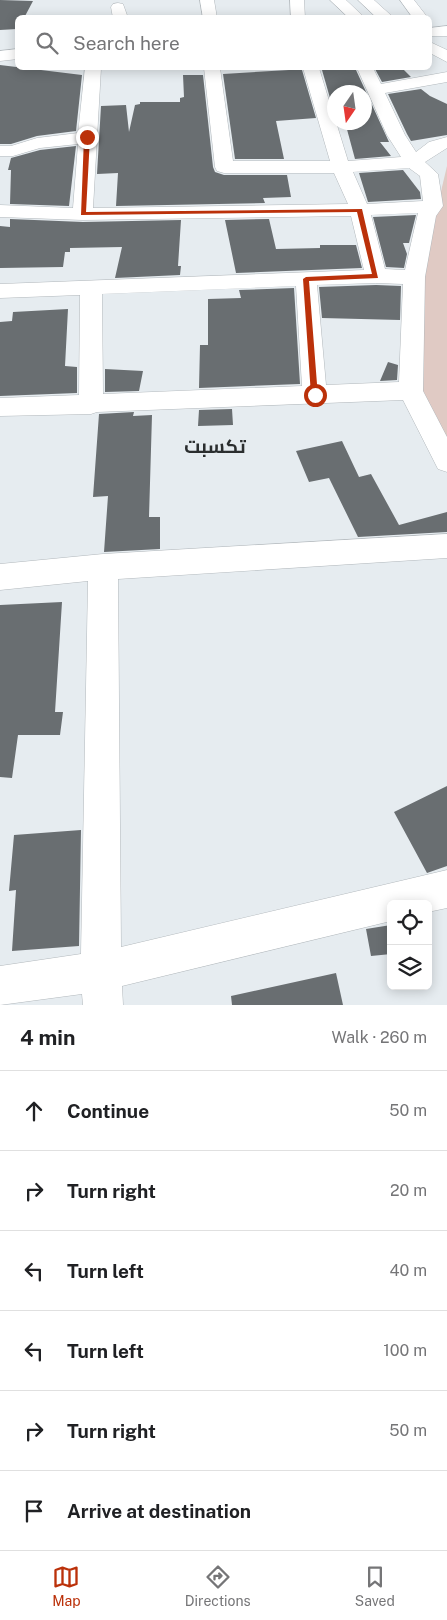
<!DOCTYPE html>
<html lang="en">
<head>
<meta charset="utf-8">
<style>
	body { margin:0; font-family:"Public Sans",Cairo,sans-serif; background:#f6f6f6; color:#202124 }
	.controls { position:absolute; right:15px; bottom:15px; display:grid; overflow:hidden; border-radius:8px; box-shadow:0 2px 12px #0003 }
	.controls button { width:45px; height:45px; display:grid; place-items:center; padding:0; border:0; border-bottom:1px solid #e0e0e0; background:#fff; color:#202124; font:25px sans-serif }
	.compass { position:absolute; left:327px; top:85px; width:45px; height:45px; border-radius:50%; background:#fff; box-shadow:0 2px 12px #0003; rotate:193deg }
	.stop { position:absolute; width:15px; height:15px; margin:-11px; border:4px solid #bb310a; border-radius:50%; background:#fff }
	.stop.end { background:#bb310a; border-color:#fff; box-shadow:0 1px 5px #0008 }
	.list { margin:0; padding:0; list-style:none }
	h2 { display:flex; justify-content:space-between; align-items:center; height:65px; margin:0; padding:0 20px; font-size:21px }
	h2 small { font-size:16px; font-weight:400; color:#757577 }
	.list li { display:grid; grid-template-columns:32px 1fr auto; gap:15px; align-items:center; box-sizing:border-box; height:80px; padding:0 20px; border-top:1px solid #e0e0e0 }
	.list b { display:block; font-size:19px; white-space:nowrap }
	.list em { font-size:16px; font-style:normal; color:#757577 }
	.icon { flex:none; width:28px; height:28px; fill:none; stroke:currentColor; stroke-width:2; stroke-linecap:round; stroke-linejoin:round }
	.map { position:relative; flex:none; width:447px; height:1005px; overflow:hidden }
	.search { position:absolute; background:#fff; box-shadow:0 2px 12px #0003; left:15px; right:15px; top:15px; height:55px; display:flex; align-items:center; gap:12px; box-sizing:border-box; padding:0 18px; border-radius:8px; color:#757577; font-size:19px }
	.sheet { height:545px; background:#fff }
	nav { display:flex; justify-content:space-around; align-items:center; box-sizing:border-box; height:70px; border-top:1px solid #e0e0e0; background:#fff; font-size:14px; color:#757577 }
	nav a { display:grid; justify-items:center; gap:2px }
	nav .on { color:#bb310a }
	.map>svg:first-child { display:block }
	.green { fill:#e0cac4 }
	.building { fill:#696e71 }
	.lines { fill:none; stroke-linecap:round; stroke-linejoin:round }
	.street-casing { stroke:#b2b8bc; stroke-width:1 }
	.primary-casing { stroke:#b2b8bc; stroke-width:1 }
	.street { fill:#fff; fill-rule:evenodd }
	.primary { fill:#fff; fill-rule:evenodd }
	.route { fill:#bb310a }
	.labels { text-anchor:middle; stroke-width:5; stroke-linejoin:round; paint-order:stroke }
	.neighbourhood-label { font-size:19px; font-weight:bold; fill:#2b2e2f; stroke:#e6ecf0 }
</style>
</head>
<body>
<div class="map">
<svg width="447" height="1005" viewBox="0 0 447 1005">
	<rect width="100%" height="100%" fill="#e6ecf0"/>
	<!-- green -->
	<path class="green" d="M447,166v285l-25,-46 3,-146z"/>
	<!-- building -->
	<path class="building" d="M0,0l33,1 -9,17h-6l-1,11 -17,1z
		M0,65l82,10 -6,56 -39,5 -26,8h-11z
		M384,68h18l9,9 -29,5 -7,-13z
		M289,70h13l14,48 -40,3 8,38h-49l-12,-85z
		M322,70h34l33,72h-9l11,14 -36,3 -10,-37h19v-30h-30v20z
		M183,75h20l10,92 2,5 9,3h63l4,22 -28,1 2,5 -149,3 2,-33 -21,1 4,-68 25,-1 3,27 6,-27 5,-1v-2h40v-4l4,-1z
		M421,89l9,7 17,8v31l-36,6 -4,-7 -19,-40z
		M76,146l-7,60 -59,-2 1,-34h-3l3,-12 29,-8z
		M403,170l17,22 1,7 -53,3 -9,-29z
		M416,215l-7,28h-6l4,11 -3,14 -18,-1 -13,-50z
		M10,219l73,3 98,-2 -3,46h3l-1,9 -65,3 7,-31 -52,1v4h-5l-2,15 -63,1v-42l10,1z
		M269,219l7,30 44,-1v-3h36l6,23 -126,5 -11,-53z
		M376,285l25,1 -1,34 -78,-2 -3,-31z
		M294,288l6,96 -101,4 1,-43h8v-46l33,-1 -2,-8z
		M68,309l-3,57 12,1v26l-77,3v-74l12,-1 1,-9z
		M388,362l10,3 -1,15 -17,1z
		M105,369l38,2 -4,20 -34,1z
		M232,409l1,16 -35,1 1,-16z
		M134,412l-1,4 19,-1 -3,102h11v32l-56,3 4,-56 -15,1 6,-83z
		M342,441l17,36 12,-3 28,51 48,-13v20l-89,5 -29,-59 -20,4 -13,-31z
		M62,602l-7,110h8l-3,23h-42l-6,43 -12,-1v-172z
		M447,786v80l-20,7 -33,-61z
		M81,830l-2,116 -67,5 4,-61 -7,1 5,-56z
		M391,925v29l-20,2 -5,-27z
		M336,973l7,32h-111l-1,-9z"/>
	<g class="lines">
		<!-- street casing -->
		<g class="street-casing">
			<path id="street" d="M200,0h14l3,18h-14z
				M290,0h14l1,18h-14z
				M400,0h14l14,18h-15z
				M118,3l5,1 5,14h-15l-2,-11 2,-3z
				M447,26v10h-17v-8z
				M18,49v10l-18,2v-10z
				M85,68h16l-8,140 255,-4 -14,-31h-110l-7,-2 -2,-4 -11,-99h16l13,93h97l-27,-93h16l15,49v5h2l12,39 53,-4 -14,-22 -30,-67h16l8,16 66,-12v10l-62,11 20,42 11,17 13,-10 18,-5v11l-22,14 13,12 5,32 -7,10 -11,61 -2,114 24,46v35l-9,-3 -35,-69 -306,12 -6,2 -91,2v-18l79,-3 1,-100 -80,3v-14l364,-14 -13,-54 -268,4 -83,-3v-12l73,3 5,-64 -38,4 -27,8h-13v-10h11l26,-8 41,-5zM409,168l11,8 3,25 -56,3 -14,-32zM418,213l-13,57 -20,-1 -14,-54zM376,283l27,1 -4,98 -73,3 -9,-100zM296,286l6,100 -199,8 -1,-100z
				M447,534v24l-329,21 3,368 326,-77v38l-19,4v-8h-37v17l-269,65 1,19h-40l-1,-11 -82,11v-39l81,-12 7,-373 -88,9v-26l103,-10z"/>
		</g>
		<!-- primary casing -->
		<g class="primary-casing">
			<path id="primary" d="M330,0h16l19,18h-16z
				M358,0h16l20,18h-17z
				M430,42l17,8v12l-17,-9z"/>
		</g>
		<!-- street -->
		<use href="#street" class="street"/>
		<!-- primary -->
		<use href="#primary" class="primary"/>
	</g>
	<!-- route -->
	<path class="route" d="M87,136l3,1 -4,75 276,-3 16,69 -69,3 9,116h-6l-1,-2 -8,-116 3,-2 66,-3 -15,-62 -276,3 3,-78z"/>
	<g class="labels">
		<!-- neighbourhood labels -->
		<g class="neighbourhood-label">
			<text x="215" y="453">تكسبت</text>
		</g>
	</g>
</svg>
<div class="controls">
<button><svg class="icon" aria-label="locate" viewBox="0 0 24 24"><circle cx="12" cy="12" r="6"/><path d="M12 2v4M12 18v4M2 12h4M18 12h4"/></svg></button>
<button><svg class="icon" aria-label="layers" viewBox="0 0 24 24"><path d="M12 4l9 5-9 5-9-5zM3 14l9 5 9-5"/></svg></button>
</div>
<svg class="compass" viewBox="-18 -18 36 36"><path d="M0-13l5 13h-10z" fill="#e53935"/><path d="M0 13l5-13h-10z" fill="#757577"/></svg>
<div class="stop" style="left:315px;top:395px"></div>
<div class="stop end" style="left:87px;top:137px"></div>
<div class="search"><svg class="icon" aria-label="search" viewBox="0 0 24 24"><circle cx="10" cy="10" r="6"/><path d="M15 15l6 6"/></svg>Search here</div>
</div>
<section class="sheet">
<h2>4 min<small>Walk · 260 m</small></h2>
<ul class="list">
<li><svg class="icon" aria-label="ahead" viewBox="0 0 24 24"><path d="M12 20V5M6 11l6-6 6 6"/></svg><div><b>Continue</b></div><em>50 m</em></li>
<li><svg class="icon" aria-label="right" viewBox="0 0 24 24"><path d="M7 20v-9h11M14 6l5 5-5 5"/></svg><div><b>Turn right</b></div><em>20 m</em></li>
<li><svg class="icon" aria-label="left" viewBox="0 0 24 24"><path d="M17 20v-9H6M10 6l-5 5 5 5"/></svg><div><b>Turn left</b></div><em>40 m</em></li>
<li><svg class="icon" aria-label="left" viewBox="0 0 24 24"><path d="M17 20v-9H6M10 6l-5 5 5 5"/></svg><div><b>Turn left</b></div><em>100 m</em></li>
<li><svg class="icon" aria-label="right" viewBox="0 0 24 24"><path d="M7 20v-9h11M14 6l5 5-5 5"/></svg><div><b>Turn right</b></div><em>50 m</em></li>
<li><svg class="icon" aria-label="arrive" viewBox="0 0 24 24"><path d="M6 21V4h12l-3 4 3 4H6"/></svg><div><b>Arrive at destination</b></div></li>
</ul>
</section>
<nav>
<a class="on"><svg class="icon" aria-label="map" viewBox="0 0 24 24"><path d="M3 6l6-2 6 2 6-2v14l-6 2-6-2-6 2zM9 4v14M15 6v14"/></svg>Map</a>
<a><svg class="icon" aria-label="directions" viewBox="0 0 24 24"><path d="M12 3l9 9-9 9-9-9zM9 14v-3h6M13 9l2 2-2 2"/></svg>Directions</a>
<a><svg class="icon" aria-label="saved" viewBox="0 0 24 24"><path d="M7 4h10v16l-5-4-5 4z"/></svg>Saved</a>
</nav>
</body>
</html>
